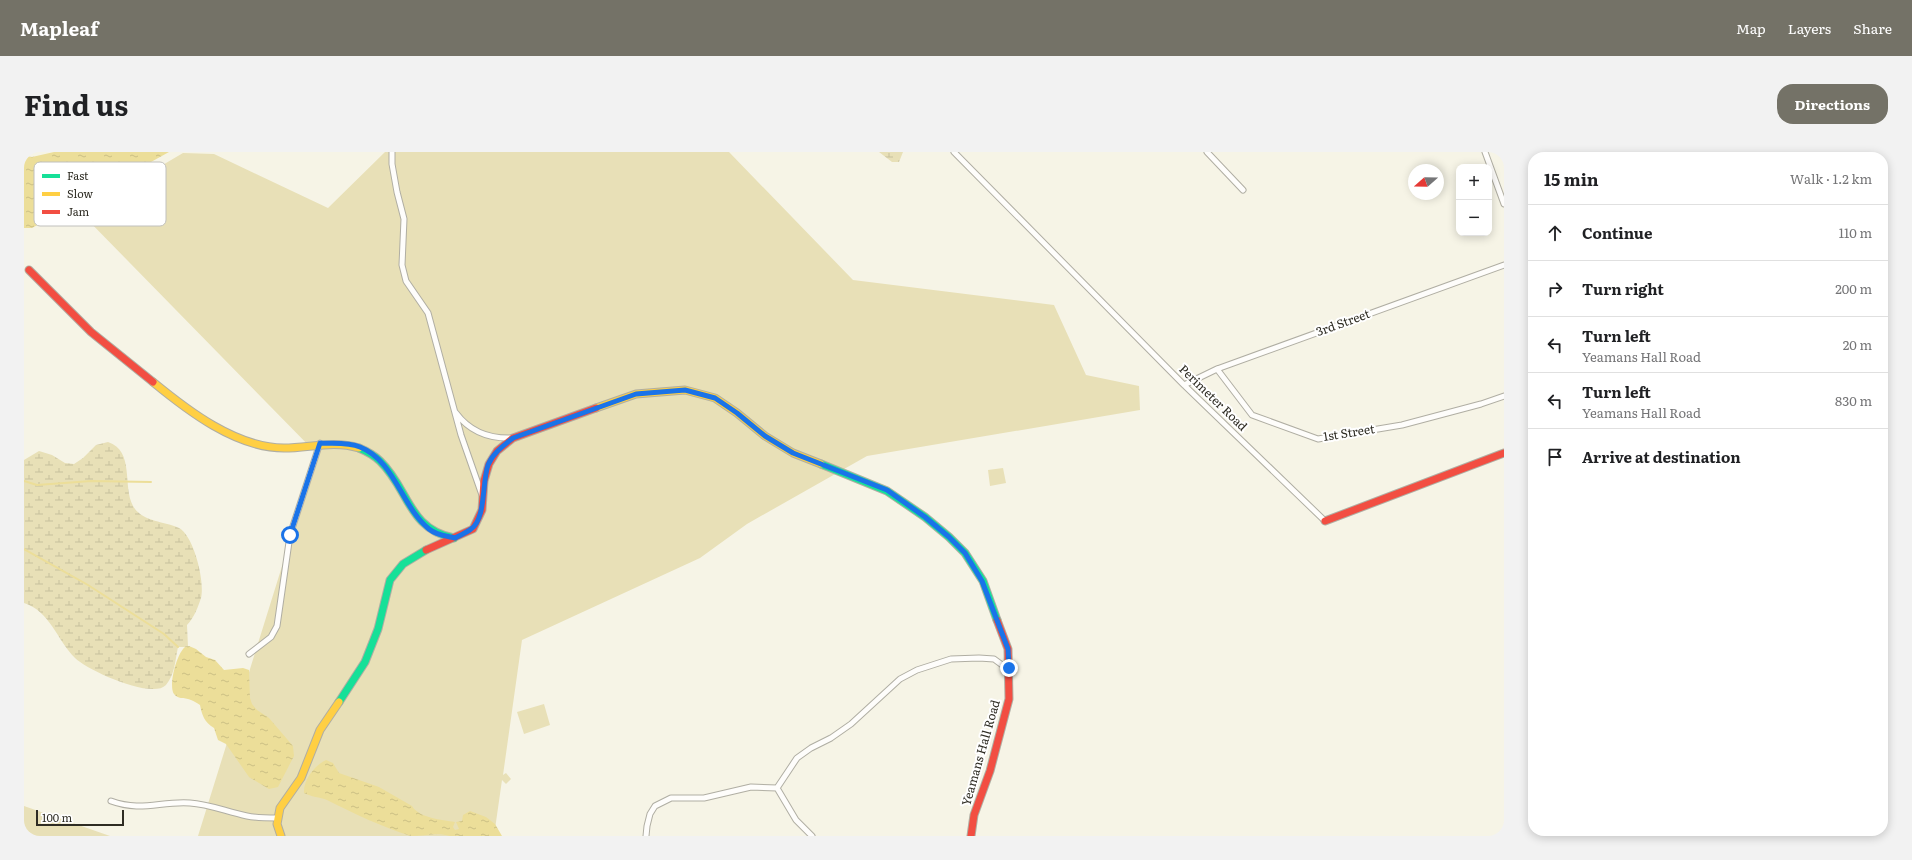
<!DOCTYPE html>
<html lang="en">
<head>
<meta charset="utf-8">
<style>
	body { margin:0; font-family:Literata,serif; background:#f2f2f2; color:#202124 }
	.controls { position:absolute; right:12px; top:12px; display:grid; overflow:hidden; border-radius:8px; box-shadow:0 2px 10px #0003 }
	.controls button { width:36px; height:36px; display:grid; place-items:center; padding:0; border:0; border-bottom:1px solid #e0e0e0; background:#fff; color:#202124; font:20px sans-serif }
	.compass { position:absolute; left:1384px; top:12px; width:36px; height:36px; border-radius:50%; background:#fff; box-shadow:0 2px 10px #0003; rotate:250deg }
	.scale { position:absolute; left:12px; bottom:10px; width:88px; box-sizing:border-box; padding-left:4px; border:2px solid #2e2c23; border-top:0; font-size:11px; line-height:14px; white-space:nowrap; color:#2e2c23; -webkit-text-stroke:3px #fff; paint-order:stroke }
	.stop { position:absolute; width:12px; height:12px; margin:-9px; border:3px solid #1a73e8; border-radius:50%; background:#fff }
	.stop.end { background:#1a73e8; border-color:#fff; box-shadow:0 1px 4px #0008 }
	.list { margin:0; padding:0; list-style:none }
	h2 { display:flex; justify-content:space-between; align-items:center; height:52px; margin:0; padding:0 16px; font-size:17px }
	h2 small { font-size:13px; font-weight:400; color:#757577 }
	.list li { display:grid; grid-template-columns:26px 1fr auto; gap:12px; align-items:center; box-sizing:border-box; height:56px; padding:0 16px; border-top:1px solid #e0e0e0 }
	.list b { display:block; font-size:15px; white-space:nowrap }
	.list p { margin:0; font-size:13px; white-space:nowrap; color:#757577 }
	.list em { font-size:13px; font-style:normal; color:#757577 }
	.icon { flex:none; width:22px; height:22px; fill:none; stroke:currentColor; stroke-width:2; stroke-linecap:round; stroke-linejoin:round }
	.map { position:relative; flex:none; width:1480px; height:684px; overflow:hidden; border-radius:16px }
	header { display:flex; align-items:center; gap:24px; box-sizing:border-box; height:56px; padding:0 20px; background:#747267; color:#fff }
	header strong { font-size:19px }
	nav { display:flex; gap:22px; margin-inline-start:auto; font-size:14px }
	.intro { display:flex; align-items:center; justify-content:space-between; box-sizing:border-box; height:96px; padding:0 24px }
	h1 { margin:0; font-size:28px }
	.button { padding:10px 18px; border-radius:16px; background:#747267; color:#fff; font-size:14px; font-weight:700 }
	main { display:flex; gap:24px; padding:0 24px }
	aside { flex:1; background:#fff; border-radius:16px; box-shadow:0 2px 10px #0003 }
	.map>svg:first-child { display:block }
	.green { fill:#e8e0b7 }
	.wetland { fill:url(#wetland-marsh) }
	.water { fill:url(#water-ripples) }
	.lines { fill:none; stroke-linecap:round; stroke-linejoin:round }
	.stream { stroke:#ecde99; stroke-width:2 }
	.street-casing { stroke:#b0aea3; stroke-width:7 }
	.fast-casing { stroke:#b0aea3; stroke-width:9 }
	.slow-casing { stroke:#b0aea3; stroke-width:9 }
	.jam-casing { stroke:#b0aea3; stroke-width:9 }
	.street { stroke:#fefdfb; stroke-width:5 }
	.fast { stroke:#16e098; stroke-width:7 }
	.slow { stroke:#ffcf43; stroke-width:7 }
	.jam { stroke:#f24e42; stroke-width:7 }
	.route { stroke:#1a73e8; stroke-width:5 }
	.labels { text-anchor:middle; stroke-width:4; stroke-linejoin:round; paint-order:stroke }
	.street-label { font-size:12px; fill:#2e2c23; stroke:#fff }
	.key { fill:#fff; stroke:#c0c0bd; stroke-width:1 }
	.key-label { font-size:11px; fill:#2e2c23 }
</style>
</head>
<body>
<header>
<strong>Mapleaf</strong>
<nav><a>Map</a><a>Layers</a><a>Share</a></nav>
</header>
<div class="intro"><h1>Find us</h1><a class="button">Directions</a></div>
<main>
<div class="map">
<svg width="1480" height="684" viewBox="0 0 1480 684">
	<defs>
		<pattern id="wetland-marsh" width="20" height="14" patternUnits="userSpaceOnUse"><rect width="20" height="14" fill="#e8e0b7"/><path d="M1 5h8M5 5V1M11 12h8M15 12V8" fill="none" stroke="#c7c09d"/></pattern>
		<pattern id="water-ripples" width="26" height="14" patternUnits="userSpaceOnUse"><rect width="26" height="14" fill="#ecde99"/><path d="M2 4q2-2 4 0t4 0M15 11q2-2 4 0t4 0" fill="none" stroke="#cbbf84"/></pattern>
	</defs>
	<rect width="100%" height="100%" fill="#f6f4e6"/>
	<!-- green -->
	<path class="green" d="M361,0h344l124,128 201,25 32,70 53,11 1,24 -273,46 -120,68 -47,34 -178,82 -19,135 3,-2 5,6 -5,5 -4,-4 -8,56h-296l119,-382 -236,-241 102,-60 31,1 114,54z
		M979,316l3,15 -16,3 -2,-16z
		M520,552l6,21 -26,9 -7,-22z
		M0,654l86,30h-86z"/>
	<!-- wetland -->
	<path class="wetland" d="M855,0h24l-4,10h-7z
		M84,290c27,9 14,44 25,64 9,16 31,15 46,22 15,8 26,54 22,70 -3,9 -7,20 -14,27l1,22h-10c-3,14 -3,27 -12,38 -14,15 -79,-15 -91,-27 -18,-18 -25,-47 -51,-55v-143l15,-9 13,4 13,8 9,1 9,-6 13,-13z"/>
	<!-- water -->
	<path class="water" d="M30,0h115l-137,76h-8v-72l8,1z
		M165,494l7,3 10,8 9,3 9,10 19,-2 6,2 1,28 2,6 5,6 12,8 24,28 1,10 -16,31 -9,2 -20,-12 -23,-33 -8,-4 -4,-12c-10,-6 -12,-13 -14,-23 -3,-2 -6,-4 -9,-5 -5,-3 -13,0 -17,-6 -6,-8 3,-41 11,-47z
		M302,608l7,3 6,10 40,14 33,19c7,12 30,14 43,16l-2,5 2,3 4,-1 -3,-7 6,-1 1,-6 7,-4 16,6 9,7 7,12h-52c-12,-4 -26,0 -39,0 -29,-9 -56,-22 -84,-36 -7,-3 -16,-3 -23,-7 -1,-13 11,-28 22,-33z"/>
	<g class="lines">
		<!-- stream -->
		<path class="stream" d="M0,5l3,-1v-4
			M0,329l13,4 54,-4 60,1
			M0,397l64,36 76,49 14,13"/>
		<!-- street casing -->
		<g class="street-casing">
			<path id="street" d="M368,0v12l5,28 7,27 -2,46 4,16 22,32 33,122 21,60
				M930,0l230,233 141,136
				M1183,0l36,38
				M1461,0l19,52
				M1193,217l35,46 66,24 84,-14 79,-21 23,-8
				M1160,233l33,-16 287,-104
				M432,261c14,19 35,26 57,25
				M225,502l22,-17 6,-11 13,-91 30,-92
				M753,636l19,32 16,16
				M87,649c30,11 49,0 79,2 19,1 37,9 57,13 9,2 20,2 30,2
				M622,684l1,-10 3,-12 5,-8 16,-8h33l47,-11 26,1 20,-30 14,-10 20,-10 20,-14 49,-45 17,-9 34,-11 28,-1 15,1 15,11"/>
		</g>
		<!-- fast casing -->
		<g class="fast-casing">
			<path id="fast" d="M335,296c7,3 15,7 21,13 29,28 28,68 74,77
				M797,312l66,27 38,26 24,20 16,16 18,28 14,39
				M315,550l26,-40 13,-33 12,-49 13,-16 23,-14"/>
		</g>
		<!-- slow casing -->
		<g class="slow-casing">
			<path id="slow" d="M129,230c34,28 83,66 131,66 26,0 49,-8 75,0
				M572,256l40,-14 49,-4 30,8 22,15 28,23 28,17 28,11
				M257,684l-4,-12 3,-16 21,-30 19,-48 19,-28"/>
		</g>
		<!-- jam casing -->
		<g class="jam-casing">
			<path id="jam" d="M5,118l62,62 62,50
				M1301,369l179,-68
				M402,398l47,-21 9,-19 2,-29 5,-17 8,-13 16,-13 83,-30
				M947,684l3,-21 16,-44 19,-72 -1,-50 -11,-29"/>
		</g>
		<!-- street -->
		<use href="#street" class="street"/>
		<!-- fast -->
		<use href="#fast" class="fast"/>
		<!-- slow -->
		<use href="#slow" class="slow"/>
		<!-- jam -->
		<use href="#jam" class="jam"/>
	</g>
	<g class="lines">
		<!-- route -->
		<path class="route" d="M266,383l30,-92c13,1 28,-1 40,4 35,14 41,59 69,82 7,6 17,7 26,9 5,-3 11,-5 16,-9 15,-10 11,-47 17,-64 5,-12 15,-19 25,-27l123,-44 49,-4 30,8 22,15 28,23 28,17 94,37 38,27 24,20 16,16 17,28 26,68 1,19"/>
	</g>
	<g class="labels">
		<!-- street labels -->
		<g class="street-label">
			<text transform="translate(1319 171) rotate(-20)" y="4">3rd Street</text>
			<text transform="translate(1189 246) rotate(44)" y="4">Perimeter Road</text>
			<text transform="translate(1325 281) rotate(-9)" y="4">1st Street</text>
			<text transform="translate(957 601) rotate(-74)" y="4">Yeamans Hall Road</text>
		</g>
	</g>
	<!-- legend -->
	<rect x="10" y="10" width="132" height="64" rx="6" class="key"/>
	<rect x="18" y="22" width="18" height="4" fill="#16e098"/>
	<rect x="18" y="40" width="18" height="4" fill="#ffcf43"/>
	<rect x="18" y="58" width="18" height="4" fill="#f24e42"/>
	<g class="key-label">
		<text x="43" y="28">Fast</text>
		<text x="43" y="46">Slow</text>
		<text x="43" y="64">Jam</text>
	</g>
</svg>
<div class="controls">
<button>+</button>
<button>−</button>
</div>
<svg class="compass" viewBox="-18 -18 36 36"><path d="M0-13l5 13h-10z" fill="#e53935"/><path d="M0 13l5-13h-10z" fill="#757577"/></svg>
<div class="scale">100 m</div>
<div class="stop" style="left:266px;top:383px"></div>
<div class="stop end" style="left:985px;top:516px"></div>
</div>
<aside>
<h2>15 min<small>Walk · 1.2 km</small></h2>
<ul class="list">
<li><svg class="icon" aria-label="ahead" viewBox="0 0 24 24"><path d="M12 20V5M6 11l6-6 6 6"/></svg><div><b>Continue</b></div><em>110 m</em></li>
<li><svg class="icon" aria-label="right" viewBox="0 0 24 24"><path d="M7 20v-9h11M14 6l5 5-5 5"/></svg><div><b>Turn right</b></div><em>200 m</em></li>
<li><svg class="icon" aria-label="left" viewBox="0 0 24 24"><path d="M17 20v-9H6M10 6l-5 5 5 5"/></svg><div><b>Turn left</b><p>Yeamans Hall Road</p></div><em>20 m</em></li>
<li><svg class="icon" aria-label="left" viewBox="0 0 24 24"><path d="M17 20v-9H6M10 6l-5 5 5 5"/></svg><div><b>Turn left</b><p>Yeamans Hall Road</p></div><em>830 m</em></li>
<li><svg class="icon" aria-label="arrive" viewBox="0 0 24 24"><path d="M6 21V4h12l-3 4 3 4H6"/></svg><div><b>Arrive at destination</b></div></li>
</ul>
</aside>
</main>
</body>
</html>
